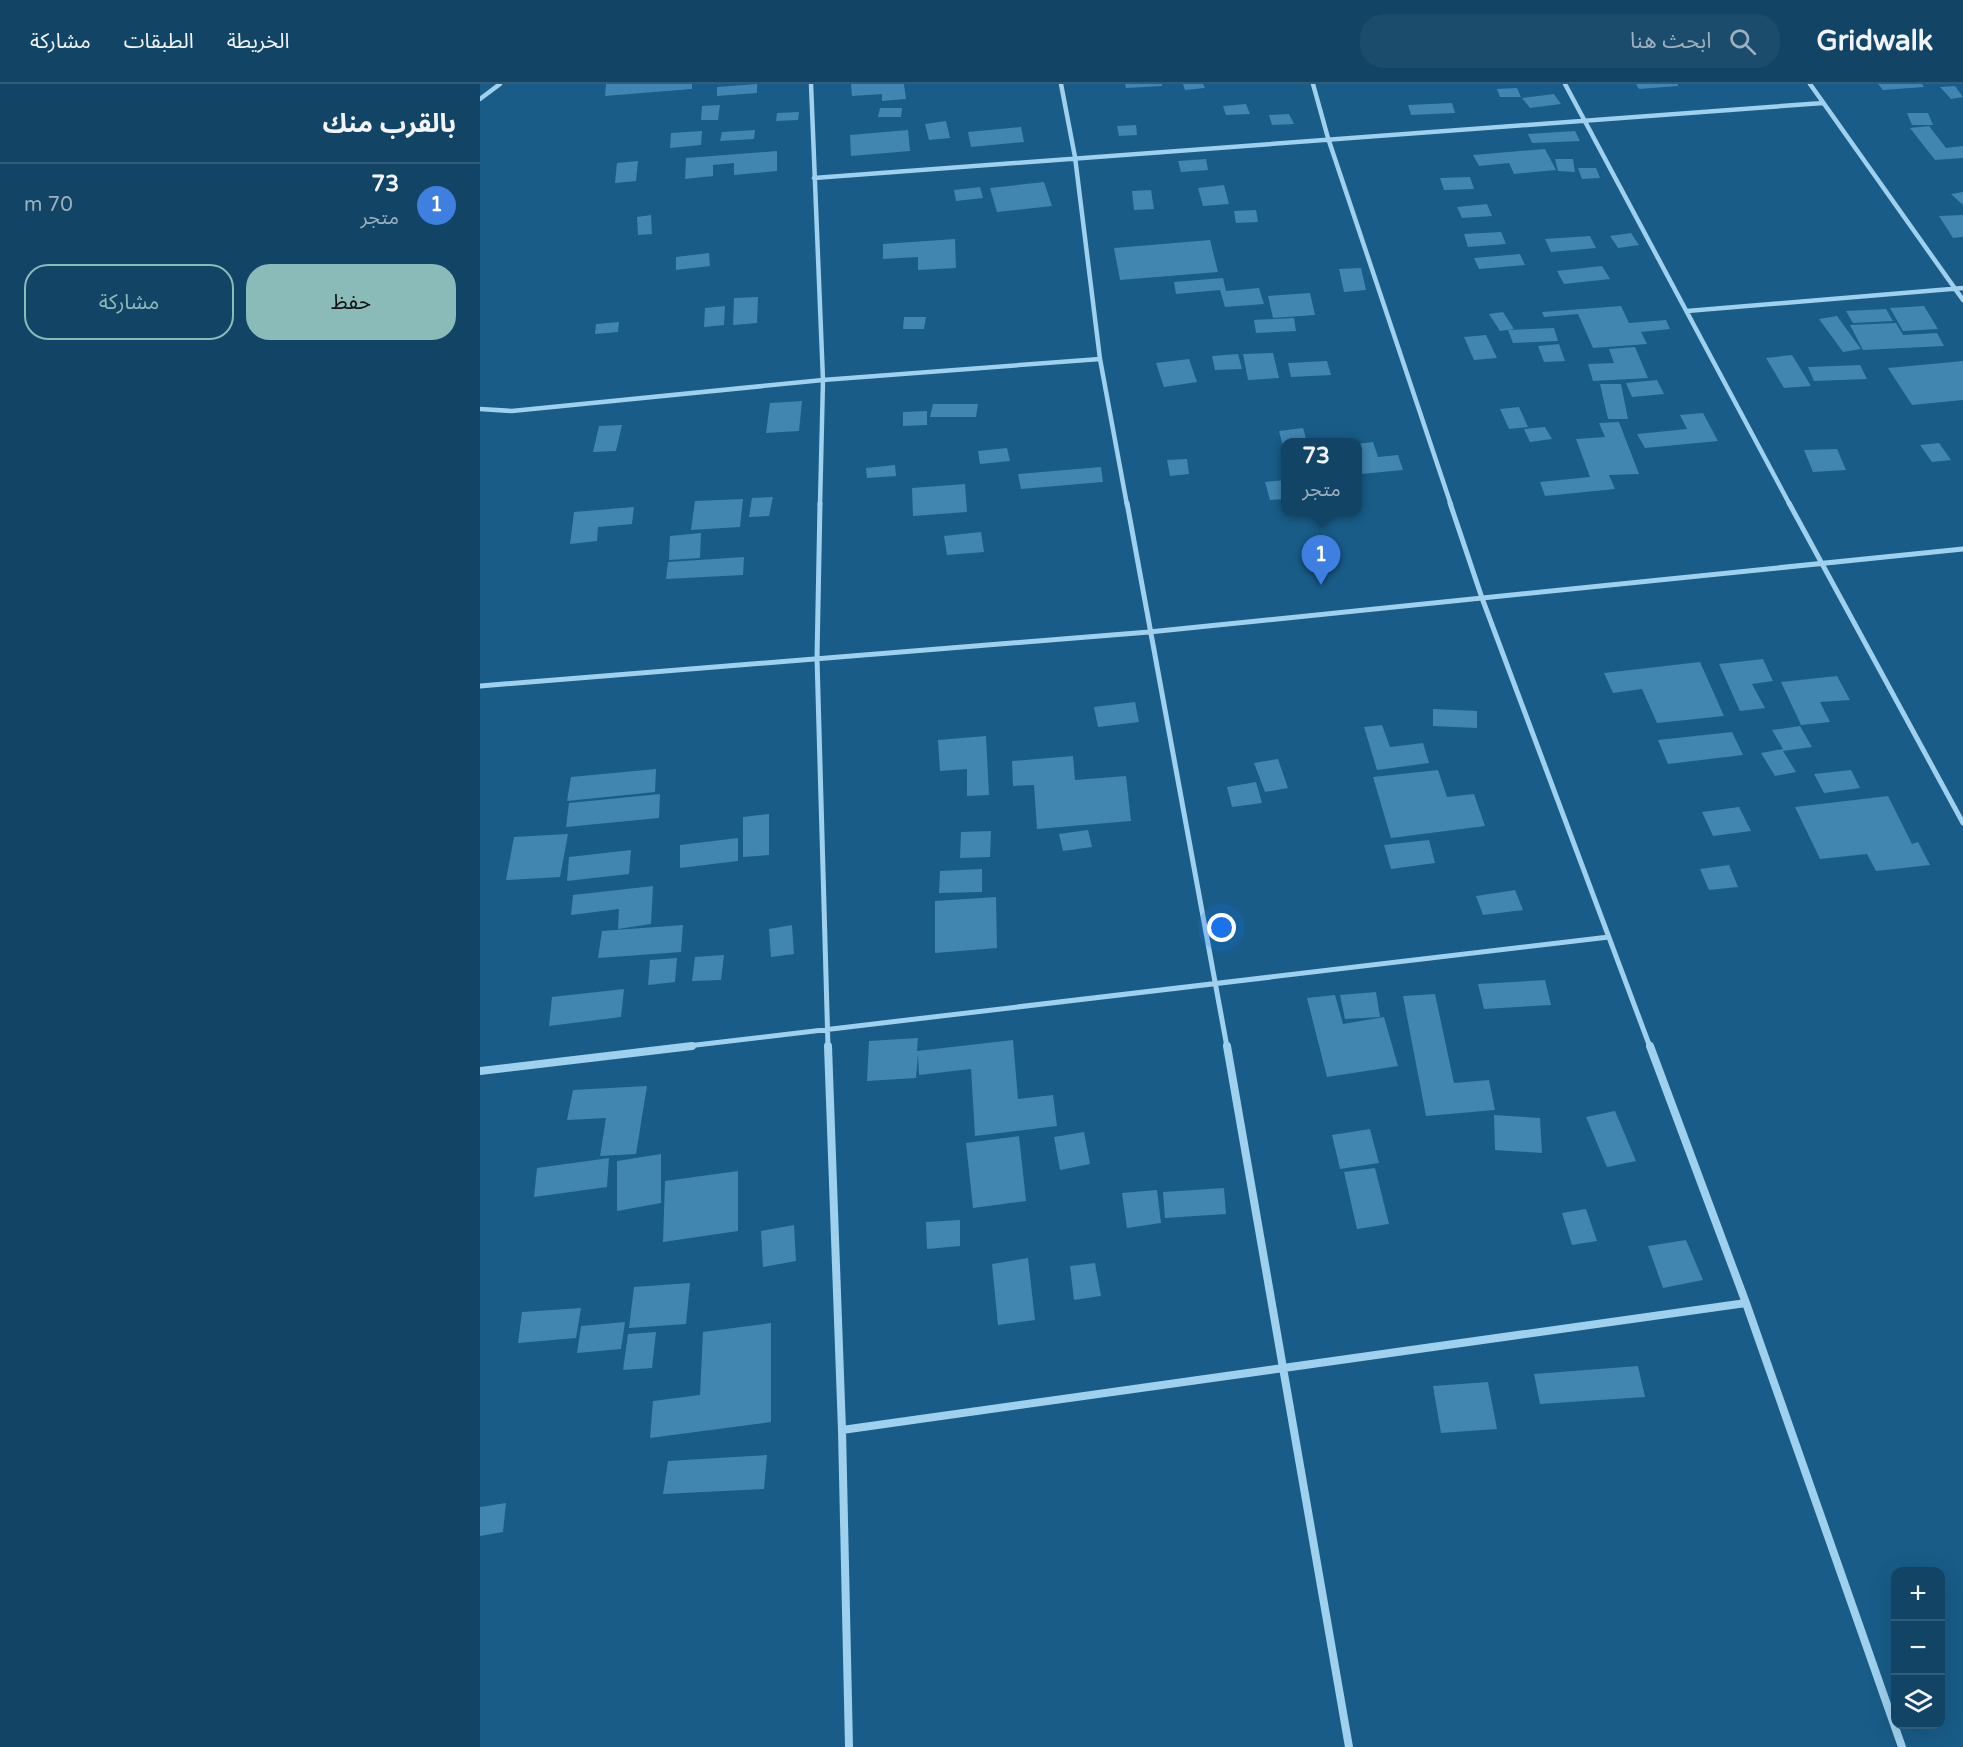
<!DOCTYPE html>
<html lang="ar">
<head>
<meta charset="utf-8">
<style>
	body { margin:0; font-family:"Varela Round","Noto Sans Arabic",sans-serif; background:#1b4c6b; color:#f1f3f6; direction:rtl }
	.controls { position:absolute; right:18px; bottom:18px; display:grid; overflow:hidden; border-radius:12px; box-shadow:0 6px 24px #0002 }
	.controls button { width:54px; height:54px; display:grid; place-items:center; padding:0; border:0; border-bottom:2px solid #315d79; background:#124565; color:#f1f3f6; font:30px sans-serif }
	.you { position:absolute; left:742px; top:844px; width:21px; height:21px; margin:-15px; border:4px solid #fff; border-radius:50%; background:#1a73e8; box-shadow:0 0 0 9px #1a73e833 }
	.badge { display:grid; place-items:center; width:39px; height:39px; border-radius:50%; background:#8bbbb9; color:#fff; font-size:20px; font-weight:700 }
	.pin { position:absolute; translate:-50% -50px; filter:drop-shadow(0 2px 3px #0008) }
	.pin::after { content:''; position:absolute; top:32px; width:21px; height:18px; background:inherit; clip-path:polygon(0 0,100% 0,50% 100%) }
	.popup { position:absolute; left:801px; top:354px; width:81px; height:78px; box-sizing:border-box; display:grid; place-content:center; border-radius:12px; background:#124565; filter:drop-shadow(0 2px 4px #0005); font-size:20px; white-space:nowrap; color:#9cb1bf }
	.popup b { font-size:22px; color:#f1f3f6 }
	.popup::after { content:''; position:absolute; left:50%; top:100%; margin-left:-12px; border:12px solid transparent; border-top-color:#124565 }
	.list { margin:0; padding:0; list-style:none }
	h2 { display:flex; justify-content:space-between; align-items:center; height:78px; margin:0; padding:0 24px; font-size:26px }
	h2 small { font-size:20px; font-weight:400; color:#9cb1bf }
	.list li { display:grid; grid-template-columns:39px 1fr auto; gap:18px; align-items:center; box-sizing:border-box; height:84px; padding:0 24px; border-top:2px solid #315d79 }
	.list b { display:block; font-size:22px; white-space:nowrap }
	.list p { margin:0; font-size:20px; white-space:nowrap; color:#9cb1bf }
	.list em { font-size:20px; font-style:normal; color:#9cb1bf }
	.actions { display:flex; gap:12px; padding:18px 24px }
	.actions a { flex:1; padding:14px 0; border:2px solid #8bbbb9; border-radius:24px; text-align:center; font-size:21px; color:#8bbbb9 }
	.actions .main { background:#8bbbb9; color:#111 }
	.icon { flex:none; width:33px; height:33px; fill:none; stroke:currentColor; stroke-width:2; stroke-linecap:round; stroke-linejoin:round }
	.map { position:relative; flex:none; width:1483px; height:1663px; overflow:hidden; direction:ltr }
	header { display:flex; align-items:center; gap:36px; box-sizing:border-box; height:84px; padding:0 30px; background:#124565; border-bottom:2px solid #315d79 }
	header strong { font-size:28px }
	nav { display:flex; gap:33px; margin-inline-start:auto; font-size:21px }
	.search { width:420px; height:54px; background:#1b4c6b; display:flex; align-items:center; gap:15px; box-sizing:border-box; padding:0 21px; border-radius:24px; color:#9cb1bf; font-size:22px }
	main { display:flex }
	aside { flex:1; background:#124565 }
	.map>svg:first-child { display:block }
	.building { fill:#4086b1 }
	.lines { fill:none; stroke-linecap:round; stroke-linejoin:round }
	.minor-far2 { stroke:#9fd0ed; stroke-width:4.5 }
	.minor-far1 { stroke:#9fd0ed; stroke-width:5 }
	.minor { stroke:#9fd0ed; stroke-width:8 }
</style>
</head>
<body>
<header>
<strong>Gridwalk</strong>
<div class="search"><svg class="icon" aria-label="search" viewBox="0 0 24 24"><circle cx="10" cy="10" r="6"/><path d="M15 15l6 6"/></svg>ابحث هنا</div>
<nav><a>الخريطة</a><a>الطبقات</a><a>مشاركة</a></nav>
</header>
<main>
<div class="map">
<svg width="1483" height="1663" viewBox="0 0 1483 1663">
	<rect width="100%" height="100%" fill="#185c87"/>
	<!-- building -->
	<path class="building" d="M126,0h86v5l-87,7z
		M277,0v9l-40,3v-9z
		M371,0h53l2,15 -24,2v-7l-30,2z
		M645,0h37v2l-36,2z
		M703,0h20l2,4 -20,2z
		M1156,0h42v2l-39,3z
		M1398,0h44l2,3 -41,3z
		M1475,2l8,11 -12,2 -11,-12z
		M1037,4l4,9h-21l-3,-8z
		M1074,10l7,10 -31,4 -8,-10z
		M972,19l3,10 -44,2 -3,-10z
		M766,20l4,10 -24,1 -3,-9z
		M240,21l-2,15h-17l1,-14z
		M400,24h22l-1,9h-23z
		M319,28l-1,8 -22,1 1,-8z
		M1427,29h21l5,12h-21z
		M809,30l5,10 -22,1 -3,-10z
		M466,37l4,17 -21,2 -4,-16z
		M656,41l1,10 -18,1 -2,-10z
		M1449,42l17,22 17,-2v12l-28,2 -25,-32z
		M541,43l3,15 -53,5 -3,-15z
		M275,46l-1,9 -34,2 2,-9z
		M428,46l2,21 -59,5 -1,-21z
		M222,47l-1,14 -31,3 1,-15z
		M1095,47l5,10 -48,2 -4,-9z
		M1065,65l11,21 -42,4 -5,-11 -30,3 -6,-11z
		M297,67v20l-43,4v-12l-21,2v11l-28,3 1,-21z
		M726,75l2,11 -27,2 -3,-11z
		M1075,75h18l2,13 -17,-1z
		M158,77l-2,20 -21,2 2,-20z
		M1098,84h18l4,10 -18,1z
		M990,93l4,12 -30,1 -4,-12z
		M564,98l8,24 -55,6 -7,-24z
		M744,101l5,19 -26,2 -5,-18z
		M500,103l3,11 -27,3 -2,-11z
		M671,106l3,19 -20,1 -2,-19z
		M1483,108v13l-12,-11z
		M1007,120l5,12 -30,2 -5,-11z
		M776,126l2,12 -22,1 -2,-12z
		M171,131l1,19 -14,1 -1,-18z
		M1483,131v22l-10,1 -14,-22z
		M1021,148l5,12 -38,3 -4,-13z
		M1151,149l8,12 -21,3 -8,-12z
		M1110,152l6,12 -45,4 -6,-13z
		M475,155l1,29 -38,2v-13l-35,2v-15z
		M730,156l8,32 -98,8 -6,-32z
		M229,169l1,13 -34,4v-13z
		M1040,170l5,11 -46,4 -5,-11z
		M1122,182l8,13 -46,5 -7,-13z
		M881,184l5,22 -22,2 -5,-23z
		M743,194l3,13 33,-3 5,16 -39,3 -5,-17 -44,4 -2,-12z
		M830,209l5,22 -42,3 -5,-22z
		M278,213l-1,26 -24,2 1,-27z
		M245,222l-1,19 -20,2 1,-19z
		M1141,222l8,17 37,-3 4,9 -29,3 6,12 -54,4 -15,-34 -34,3 -2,-5z
		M1444,222l14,23 -35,2 -13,-23z
		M1406,225l7,12 -40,2 -7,-12z
		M1023,228l11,17 -14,2 -11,-17z
		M1357,232l24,33 -18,3 -24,-33z
		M424,233h22l-2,12h-21z
		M814,234l2,13 -40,2 -2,-13z
		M139,238l-1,10 -23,2 1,-10z
		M1416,239l7,12 34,-2 7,13 -81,4 -13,-25z
		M1074,244l4,13 -45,2 -5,-13z
		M1006,251l11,23 -23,2 -10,-23z
		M1079,260l6,17 -21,1 -6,-16z
		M1155,263l13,31 -55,3 -5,-17 26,-1 -5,-14z
		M793,269l6,25 -31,2 -5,-26z
		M758,270l4,15 -27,1 -3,-14z
		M1312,271l19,31 -27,2 -18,-30z
		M709,275l8,23 -33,5 -8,-24z
		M847,277l4,14 -40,2 -3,-14z
		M1483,277v39l-51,5 -24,-37z
		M1380,281l7,14 -53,2 -6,-14z
		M1177,296l7,14 -32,3 -6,-14z
		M1120,300h21l7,35h-20z
		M322,317l-3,30 -33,2 4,-30z
		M453,320h45l-2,13h-46z
		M1039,323l9,20 -19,2 -9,-20z
		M447,327v14l-24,1v-14z
		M1223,329l15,28 -73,7 -8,-14 50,-5 -7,-14z
		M1139,338l20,52 -30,1 6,14 -70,7 -5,-14 50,-5 -14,-38 29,-2 -6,-14z
		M142,341l-6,26 -23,1 6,-26z
		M1065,343l7,12 -22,3 -6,-13z
		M823,344l4,14h-22l-1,8 -5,-19z
		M893,358l5,15 20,-2 5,15 -42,4 -4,-12v-18z
		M1459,359l12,17 -19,2 -12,-17z
		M527,364l3,13 -30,3 -2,-13z
		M1357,365l9,21 -33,2 -9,-22z
		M707,375l2,15 -19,2 -3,-16z
		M415,381l1,11 -29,2 -1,-10z
		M621,383l2,15 -82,7 -3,-15z
		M805,396v19l-15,1 -5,-18z
		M485,400l2,28 -54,4 -1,-28z
		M293,413l-4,19 -20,1 3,-19z
		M263,415l-3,28 -49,3 4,-29z
		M154,423l-2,17 -34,3 -1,14 -27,3 4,-32z
		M501,448l3,20 -37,3 -3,-19z
		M221,449l-1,25 -31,2 1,-24z
		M264,473l-1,18 -77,4 2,-17z
		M1283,575l10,22 -21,3 13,24 -25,3 -21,-47z
		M1220,578l24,54 -67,7 -15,-34 -29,4 -9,-20z
		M1357,592l13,24 -30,2 10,20 -29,3 -20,-43z
		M655,618l4,20 -41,5 -4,-20z
		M953,625l44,2v17l-44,-2z
		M902,641l8,22 33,-4 6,20 -52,7 -13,-43z
		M1320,642l12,21 -29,4 13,21 -21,4 -14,-23 22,-4 -11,-19z
		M1252,648l11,23 -75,9 -10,-24z
		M506,652l3,59 -22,1v-27l-27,2 -2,-31z
		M593,672l2,24 51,-4 5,45 -94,8 -3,-44 -21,1 -1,-25z
		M798,675l10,29 -23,4 -11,-29z
		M176,685l-1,23 -88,9 4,-24z
		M958,686l9,27 27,-3 11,32 -94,12 -18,-61z
		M1371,686l9,18 -36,5 -10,-19z
		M776,698l6,21 -30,4 -5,-20z
		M180,710l-1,24 -93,9 3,-24z
		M1408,712l24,48 6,-2 12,23 -54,6 -9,-17 -47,5 -25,-52z
		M1259,723l12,24 -38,5 -11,-24z
		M289,730v41l-26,2v-40z
		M608,746l4,17 -29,4 -4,-17z
		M511,747l-1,26 -30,1 1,-26z
		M88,750l-8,43 -54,3 8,-43z
		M258,754v23l-58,7v-23z
		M949,756l6,23 -44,6 -7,-24z
		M151,766l-2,24 -62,7 2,-24z
		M1249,781l9,22 -29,3 -9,-21z
		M502,785v23l-43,1 1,-22z
		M173,802l-2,38 -33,5 1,-20 -48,6 2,-20z
		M1035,806l8,20 -40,5 -7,-19z
		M516,813l1,51 -62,5v-52z
		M203,841l-2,27 -83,6 4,-27z
		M312,841l2,29 -23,3 -2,-28z
		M244,871l-3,25 -29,1 3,-24z
		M197,874l-2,24 -27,3 2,-25z
		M1065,896l6,25 -67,4 -6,-25z
		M144,905l-3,28 -72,9 3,-29z
		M896,908l4,25 -35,2 -5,-24z
		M955,910l19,89 35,-3 6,30 -69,6 -23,-120z
		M855,911l8,29 41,-7 14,49 -71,11 -20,-79z
		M438,954l-1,13 96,-11 5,59 35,-4 4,31 -82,10 -4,-67 -52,6 -1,-21 -2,24 -49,3 2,-40z
		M167,1002l-11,68 -36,2 6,-38 -39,2 6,-30z
		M1135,1027l21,50 -29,6 -21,-50z
		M1014,1031l46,3 2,35 -47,-3z
		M890,1045l9,34 -39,6 -8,-34z
		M604,1048l6,32 -30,6 -6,-33z
		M539,1052l7,65 -53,7 -7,-65z
		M181,1070v49l-44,8v-50z
		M129,1074l-2,29 -73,10 3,-29z
		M895,1084l14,56 -32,5 -13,-57z
		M258,1087v60l-75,11 2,-61z
		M744,1104l2,26 -61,4 -2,-26z
		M677,1106l4,33 -34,5 -5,-35z
		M1106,1125l11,32 -25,4 -10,-32z
		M480,1136v26l-33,3 -1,-27z
		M314,1141l2,36 -33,6 -2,-36z
		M1206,1156l17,40 -40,8 -15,-42z
		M548,1174l7,62 -37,5 -6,-61z
		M615,1179l6,33 -27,4 -4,-34z
		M210,1199l-4,41 -57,4 5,-41z
		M101,1224l-5,30 -58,5 4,-31z
		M145,1238l-4,27 -44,4 4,-27z
		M291,1239v99l-121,16 3,-37 47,-6 3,-63z
		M176,1248l-4,36 -29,2 5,-36z
		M1158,1282l7,31 -105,7 -6,-30z
		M1008,1298l9,47 -56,4 -8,-47z
		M287,1371l-3,34 -101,5 5,-33z
		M26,1419l-3,29 -23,4v-29z"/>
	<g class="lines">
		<!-- minor-far2 -->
		<path class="minor-far2" d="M331,0l12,296 -3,125
			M581,0l14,73 25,202 27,146
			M833,0l15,54 123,367
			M1085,0l225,421
			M1330,0l153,216
			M0,15l20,-15
			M334,94l1009,-75
			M1207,227l276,-23
			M0,325l32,2 311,-31 277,-21"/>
		<!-- minor-far1 -->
		<path class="minor-far1" d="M340,419l-3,155 11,389
			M647,419l100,544
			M970,419l32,95 168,449
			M1309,419l174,320
			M0,602l669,-54 814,-83
			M199,963l930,-110"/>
		<!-- minor -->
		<path class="minor" d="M348,962l14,384 7,317
			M747,962l122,701
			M1170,962l96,257 156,444
			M0,987l212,-25
			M362,1346l904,-127"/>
	</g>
</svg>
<div class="controls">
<button>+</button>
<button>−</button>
<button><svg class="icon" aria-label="layers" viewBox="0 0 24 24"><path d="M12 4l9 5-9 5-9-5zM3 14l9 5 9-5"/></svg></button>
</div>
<div class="you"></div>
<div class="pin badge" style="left:841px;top:501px;background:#3f7fe0">1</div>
<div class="popup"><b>73</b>متجر</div>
</div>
<aside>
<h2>بالقرب منك<small></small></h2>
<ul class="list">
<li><span class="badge" style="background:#3f7fe0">1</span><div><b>73</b><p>متجر</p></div><em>70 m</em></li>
</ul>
<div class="actions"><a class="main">حفظ</a><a>مشاركة</a></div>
</aside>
</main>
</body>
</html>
